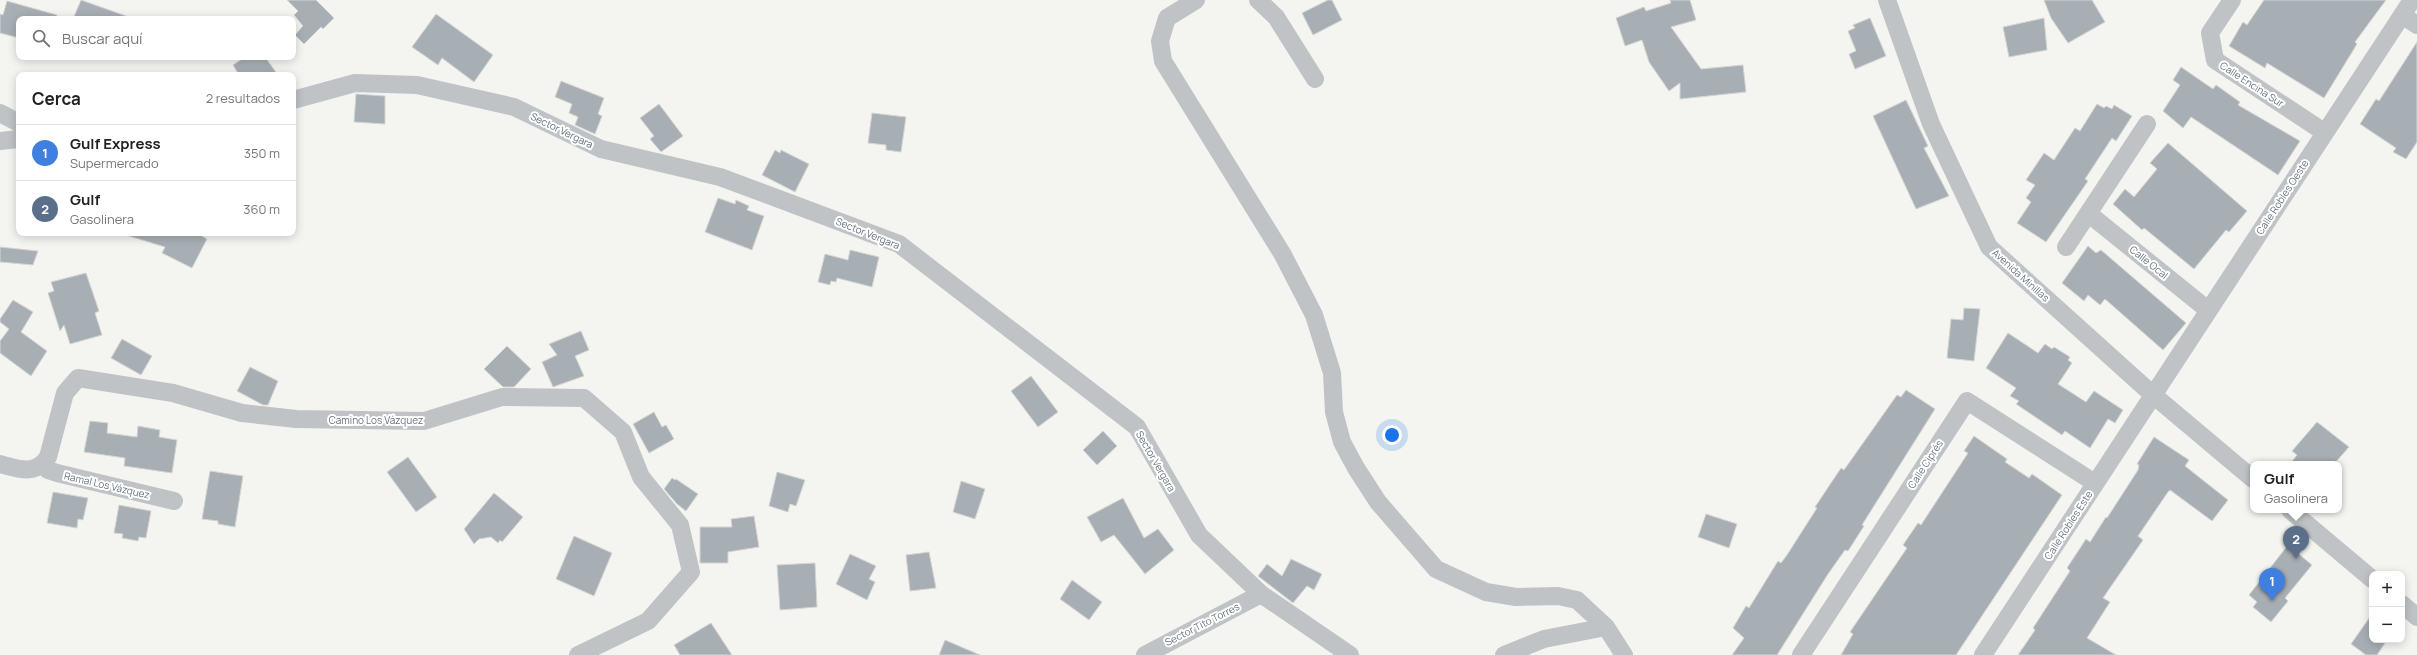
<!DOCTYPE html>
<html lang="es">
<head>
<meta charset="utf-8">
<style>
	body { margin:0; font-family:Manrope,sans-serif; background:#f2f2f2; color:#222 }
	.controls { position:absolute; right:12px; bottom:12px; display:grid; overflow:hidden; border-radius:8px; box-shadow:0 2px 10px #0003 }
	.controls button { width:36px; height:36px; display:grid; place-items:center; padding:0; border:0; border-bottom:1px solid #e0e0e0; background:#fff; color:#222; font:20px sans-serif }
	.you { position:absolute; left:1392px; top:435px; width:14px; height:14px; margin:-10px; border:3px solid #fff; border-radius:50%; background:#1a73e8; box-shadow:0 0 0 6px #1a73e833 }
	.badge { display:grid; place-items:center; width:26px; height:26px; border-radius:50%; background:#d45a31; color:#fff; font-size:13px; font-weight:700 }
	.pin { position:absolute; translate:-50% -33px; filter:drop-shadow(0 1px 2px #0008) }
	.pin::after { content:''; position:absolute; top:21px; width:14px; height:12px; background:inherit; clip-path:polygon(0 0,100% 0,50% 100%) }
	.popup { position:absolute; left:2250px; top:461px; width:92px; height:52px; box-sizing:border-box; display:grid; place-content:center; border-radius:8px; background:#fff; filter:drop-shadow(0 1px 3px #0005); font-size:13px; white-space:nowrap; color:#767676 }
	.popup b { font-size:15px; color:#222 }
	.popup::after { content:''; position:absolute; left:50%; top:100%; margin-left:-8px; border:8px solid transparent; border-top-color:#fff }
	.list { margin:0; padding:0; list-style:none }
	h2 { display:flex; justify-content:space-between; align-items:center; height:52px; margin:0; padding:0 16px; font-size:17px }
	h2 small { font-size:13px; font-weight:400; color:#767676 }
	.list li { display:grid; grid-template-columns:26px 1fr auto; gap:12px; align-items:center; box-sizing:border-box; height:56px; padding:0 16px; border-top:1px solid #e0e0e0 }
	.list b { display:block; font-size:15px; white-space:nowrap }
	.list p { margin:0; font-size:13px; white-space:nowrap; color:#767676 }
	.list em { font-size:13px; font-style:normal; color:#767676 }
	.icon { flex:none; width:22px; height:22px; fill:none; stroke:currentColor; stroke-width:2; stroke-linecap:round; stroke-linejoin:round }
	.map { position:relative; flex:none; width:2417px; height:655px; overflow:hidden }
	.search { position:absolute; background:#fff; box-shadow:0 2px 10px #0003; left:16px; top:16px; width:280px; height:44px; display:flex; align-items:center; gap:10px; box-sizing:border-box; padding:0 14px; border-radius:8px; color:#767676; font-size:15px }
	.panel { position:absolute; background:#fff; box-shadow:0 2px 10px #0003; left:16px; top:72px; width:280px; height:164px; border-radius:8px }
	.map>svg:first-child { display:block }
	.building { fill:#a8afb4; stroke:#d5d5d3 }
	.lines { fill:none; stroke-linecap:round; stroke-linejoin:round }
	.minor { stroke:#bfc3c6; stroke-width:18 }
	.labels { text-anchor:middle; stroke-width:4; stroke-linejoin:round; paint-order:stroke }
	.street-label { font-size:10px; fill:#65737f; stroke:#fff }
</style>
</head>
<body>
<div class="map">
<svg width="2417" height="655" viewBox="0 0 2417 655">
	<rect width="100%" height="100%" fill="#f4f4f1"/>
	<!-- building -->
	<path class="building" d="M81,0l48,17v2h-56z
		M287,0h29l18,18 -11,11 -2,-2 -17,17 -9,-9 8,-9 -9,-11 4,-4z
		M1328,0h4l10,20 -29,15 -11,-22z
		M1670,0h20l6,20 -25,7 30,42 42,-4 3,27 -66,7v-16l-11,8 -20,-29 -7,-22 -17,6 -9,-28 28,-11 2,4 25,-8z
		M2044,0h48l13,22 -37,21 -17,-25z
		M2264,0h122l-31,42 2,2 -33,54 -57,-35 -2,5 -36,-22 14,-24 4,3z
		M7,1l50,14 -1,4h-37v19l-19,-5v-19l3,1z
		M436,14l57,41 -19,27 -32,-24 -4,7 -26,-18z
		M1870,18l16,38 -31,13 -6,-15 7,-3 -8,-20 7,-3 -2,-3z
		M2044,18l3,32 -38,7 -6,-30z
		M2417,42v100l-11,17 -13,-7 3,-4 -36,-24 16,-25 3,2z
		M245,57h20l13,18h-39l-6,-10z
		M2181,67l32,22 3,-4 24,17 -2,3 62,36 -22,34 -87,-58 -8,11 -20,-17 17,-26 -7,-5z
		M561,81l43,17 -6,16 4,2 -7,18 -20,-9 3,-8 -9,-4 3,-9 -17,-7z
		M356,94l29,2v28l-31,-2z
		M1906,100l22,46 -4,2 25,48 -33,13 -43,-93z
		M659,104l24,32 -22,16 -11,-13 4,-3 -14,-18z
		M2097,104l7,4 2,-2 6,3 2,-4 18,11 -16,25 -4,-3 -27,41 3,2 -42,61 -29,-19 14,-21 -5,-4 9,-13 -9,-5 18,-27 10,7 21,-32 5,3z
		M872,113l34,4 -5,35 -15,-2v-5l-18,-2z
		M2168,143l79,68 -18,21 -3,-2 -32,39 -50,-41 -2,2 -29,-26 12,-15 9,8 23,-28 -7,-6z
		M775,150l5,3 1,-3 28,14 -14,28 -33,-17z
		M718,198l17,6 1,-4 13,6 -2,4 17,6 -12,34 -47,-18z
		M129,233h67l11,6 -15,29 -30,-15 3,-6 -36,-11z
		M2088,246l8,7 5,-3 85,73 -23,27 -58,-51 -5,6 -12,-10 -4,6 -22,-18z
		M0,247l38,4 -5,14 -33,-3z
		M850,250l29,7 -7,30 -35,-9 -1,4 -5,-1 -1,4 -12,-3 7,-28 23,6z
		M86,273l13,38 -4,2 7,22 -32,9 -6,-19 -4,6 -12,-38 6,-2 -3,-9z
		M13,300l20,12 -12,20 26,19 -16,25 -31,-23v-12l9,-12 -9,-7v-3z
		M1964,308l16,1 -6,52 -27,-3 4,-39 12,1z
		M581,331l8,19 -14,6 9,20 -31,11 -11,-25 15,-7 -8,-11z
		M2008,333l30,20 7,-9 7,5 2,-2 16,10 -2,3 4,3 -14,21 28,18 8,-11 29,19 -8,13 -7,-4 -18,29 -25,-17 -3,4 -46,-31 3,-3 -9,-5 6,-8 -30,-20z
		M122,339l30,17 -11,19 -30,-17z
		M507,346l24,23 -17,18h-11l-19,-18z
		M250,367l28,14 -10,24h-5l-26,-14z
		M1031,376l27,36 -20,15 -27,-36z
		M1906,390l29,19 -73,116 2,1 -16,25 -3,-1 -17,24 -51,81h-45l12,-17 -11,-10 13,-22 3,2 29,-47 3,2 6,-8 30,-47 -2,-1 26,-39 3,2 53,-75 4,2z
		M654,412l8,15 4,-2 8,14 -25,14 -16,-29z
		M90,421l18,2 -1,10 30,4 1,-11 22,4 -1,7 18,3 -5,33 -48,-7 1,-8 -41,-6z
		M2317,422l32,25 -15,17h-44l7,-9 -5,-4z
		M1103,431l14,15 -20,19 -14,-15z
		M1974,436l33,23 -2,3 24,16 3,-4 30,21 -106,160h-115l12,-21 -3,-2 57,-84 -4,-3 15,-22 3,2 47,-72 -4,-2z
		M2154,437l35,23 -4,6 43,34 -16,21 -42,-31 -2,2 -30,44 5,4 -40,58 7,4 -23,36 29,17h-98l17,-25 -2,-2 37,-57 -3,-3 19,-29 4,3 16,-25 1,1 31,-48 1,-5 -2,-1z
		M408,457l29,40 -21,15 -29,-40z
		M210,471l33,5 -8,51 -17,-3v-3l-16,-2z
		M777,472l28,8 -9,26 -6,-2 -2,8 -19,-6z
		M672,478l3,2 1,-1 22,15 -12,17 -9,-7 -13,-15z
		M961,481l24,8 -10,30 -22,-7z
		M53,492l35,6 -5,22 -5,-1 -1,9 -30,-5z
		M494,493l29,24 -21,25 -2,-2 -2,3 -7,-6 -12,2 -5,5 -10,-15z
		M1123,498l21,40 14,-9 16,21 -29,24 -31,-39 -13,7 -14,-25z
		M119,505l32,6 -5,27 -7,-1 -1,4 -16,-3 1,-4 -9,-1z
		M1706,514l31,10 -8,24 -31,-11z
		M754,516l5,31 -31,5v11h-28v-36h32l-1,-8z
		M574,536l38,17 -18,43 -38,-17z
		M2288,545l24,20 -27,33 3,3 -17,21 -18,-15 4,-5 -8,-7z
		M929,552l7,36 -26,3 -4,-36z
		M850,554l26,12 -7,13 6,3 -8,18 -31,-16z
		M1291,559l31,15 -8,16 -7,-4 -14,17 -35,-27 9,-12 15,12z
		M815,563l2,44 -37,3 -3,-45z
		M1072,580l30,22 -13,18 -29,-21z
		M2372,614v26h15l-10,15h-11l-15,-11z
		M711,623l21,32h-52l-6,-10z
		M945,640l35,15h-41z"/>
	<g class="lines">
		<!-- minor -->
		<path class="minor" d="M1196,0l-29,18 -7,23 3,20 120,194 31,60 18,58 2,39 8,30 14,26 22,34 58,67 50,23 30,5 42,-1 19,4 29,27 18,28
			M1258,0l18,17 39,62
			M1887,0l44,124 58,123 163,147 101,85
			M2232,0l-22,33 5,27 109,72
			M2402,15l15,10
			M293,100l62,-17 62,2 97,22 87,42 119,28 179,67 238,183 62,108 62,59 89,61
			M0,113l19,10
			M0,141l19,-2
			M2089,214l119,96
			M2066,247l81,-123
			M0,464c19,5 35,12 48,-7l17,-64 13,-15 95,15 69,20 54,6 128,2 78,-24 82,1 39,34 18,45 39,48 11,47 -43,49 -70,34
			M43,464l5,6 9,3 117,28
			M2290,510l82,69
			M2402,604l15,13
			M1145,655l116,-61
			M1504,655l40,-16 62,-12
			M1801,655l166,-254 128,82
			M1983,655l429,-655"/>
	</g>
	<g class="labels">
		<!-- street labels -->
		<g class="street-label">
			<text transform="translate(2252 84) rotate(33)" y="4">Calle Encina Sur</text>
			<text transform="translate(562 130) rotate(26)" y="4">Sector Vergara</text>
			<text transform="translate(2282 197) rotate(-57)" y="4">Calle Robles Oeste</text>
			<text transform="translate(868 233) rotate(22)" y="4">Sector Vergara</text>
			<text transform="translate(2149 262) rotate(39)" y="4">Calle Ocal</text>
			<text transform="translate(2021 275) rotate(42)" y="4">Avenida Minillas</text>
			<text x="376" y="424">Camino Los Vázquez</text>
			<text transform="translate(1156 461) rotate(60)" y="4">Sector Vergara</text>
			<text transform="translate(1925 464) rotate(-57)" y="4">Calle Ciprés</text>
			<text transform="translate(107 485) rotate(13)" y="4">Ramal Los Vázquez</text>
			<text transform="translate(2068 525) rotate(-57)" y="4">Calle Robles Este</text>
			<text transform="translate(1202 624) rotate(-27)" y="4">Sector Tito Torres</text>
		</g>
	</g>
</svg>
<div class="controls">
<button>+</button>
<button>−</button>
</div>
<div class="you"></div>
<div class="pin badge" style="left:2272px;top:601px;background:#3f7fe0">1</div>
<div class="pin badge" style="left:2296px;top:559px;background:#5c6f8a">2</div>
<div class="popup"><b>Gulf</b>Gasolinera</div>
<div class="search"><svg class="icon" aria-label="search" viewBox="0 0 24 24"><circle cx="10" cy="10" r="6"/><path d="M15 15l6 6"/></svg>Buscar aquí</div>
<section class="panel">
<h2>Cerca<small>2 resultados</small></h2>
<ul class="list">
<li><span class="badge" style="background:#3f7fe0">1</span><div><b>Gulf Express</b><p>Supermercado</p></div><em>350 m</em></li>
<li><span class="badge" style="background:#5c6f8a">2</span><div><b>Gulf</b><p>Gasolinera</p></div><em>360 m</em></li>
</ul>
</section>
</div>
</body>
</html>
